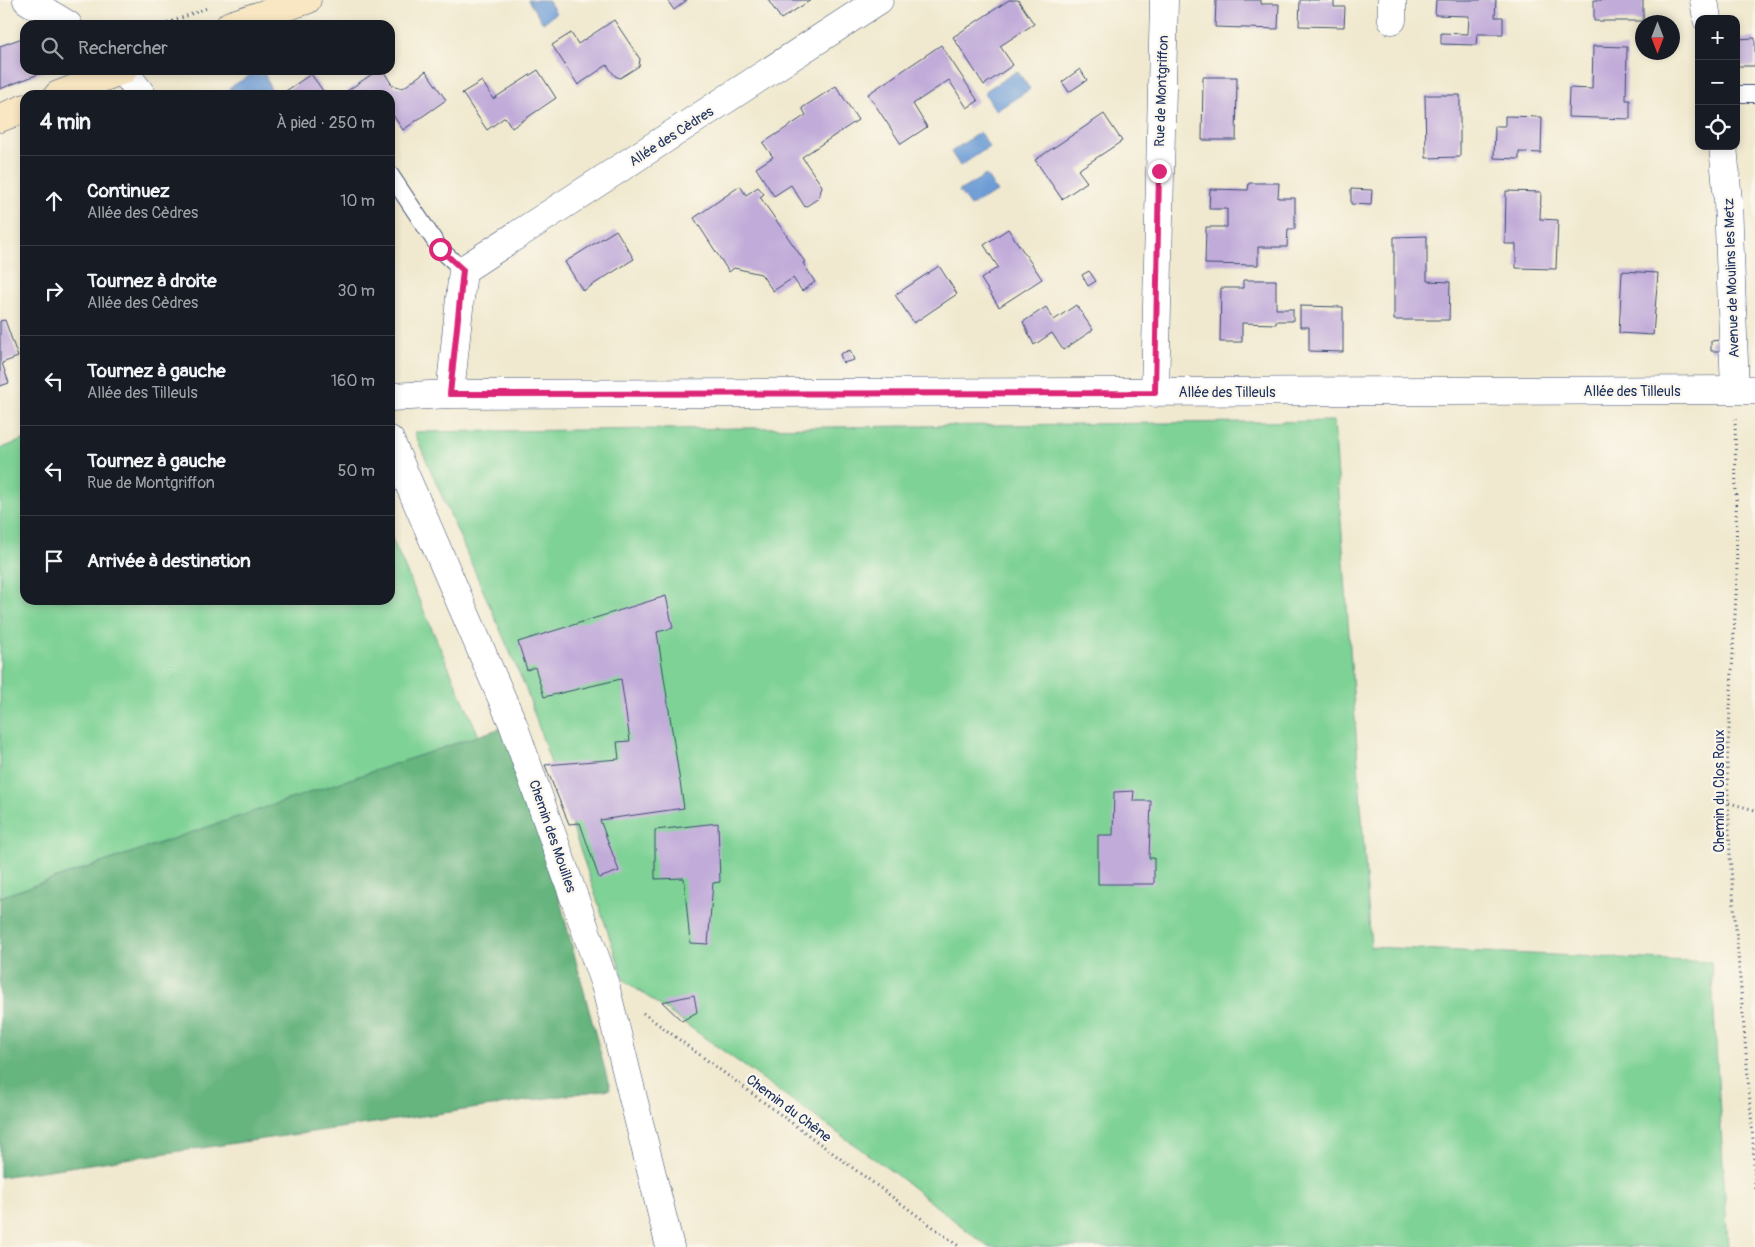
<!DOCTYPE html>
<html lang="fr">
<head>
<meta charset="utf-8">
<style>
	body { margin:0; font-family:Pangolin,sans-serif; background:#242831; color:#f1f3f6 }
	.controls { position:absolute; right:15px; top:15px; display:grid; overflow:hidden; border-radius:10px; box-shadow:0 2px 8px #0003 }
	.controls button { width:45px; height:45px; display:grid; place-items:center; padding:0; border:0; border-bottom:1px solid #363941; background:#171b24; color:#f1f3f6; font:25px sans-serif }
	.compass { position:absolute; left:1635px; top:15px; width:45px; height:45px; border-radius:50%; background:#171b24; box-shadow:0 2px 8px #0003; rotate:180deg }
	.stop { position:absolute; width:15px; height:15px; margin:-11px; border:4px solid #db2777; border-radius:50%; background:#fff }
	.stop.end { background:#db2777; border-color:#fff; box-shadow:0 1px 5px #0008 }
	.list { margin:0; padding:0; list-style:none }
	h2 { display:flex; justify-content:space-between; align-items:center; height:65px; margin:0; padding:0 20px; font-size:21px }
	h2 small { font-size:16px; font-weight:400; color:#9ea1a6 }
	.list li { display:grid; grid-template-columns:32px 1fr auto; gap:15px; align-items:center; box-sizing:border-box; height:90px; padding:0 20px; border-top:1px solid #363941 }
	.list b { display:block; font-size:19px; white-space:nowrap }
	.list p { margin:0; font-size:16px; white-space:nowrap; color:#9ea1a6 }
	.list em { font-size:16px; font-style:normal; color:#9ea1a6 }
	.icon { flex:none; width:28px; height:28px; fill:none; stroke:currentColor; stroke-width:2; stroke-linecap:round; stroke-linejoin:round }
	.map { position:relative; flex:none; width:1755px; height:1247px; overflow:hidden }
	.search { position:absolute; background:#171b24; box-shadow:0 2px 8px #0003; left:20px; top:20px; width:375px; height:55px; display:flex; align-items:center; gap:12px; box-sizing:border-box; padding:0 18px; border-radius:15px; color:#9ea1a6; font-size:19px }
	.panel { position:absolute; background:#171b24; box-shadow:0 2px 8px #0003; left:20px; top:90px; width:375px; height:515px; border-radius:15px }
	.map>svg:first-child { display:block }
	.green { fill:#7ed295; stroke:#4c807a }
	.forest { fill:#66b47e; stroke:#40726e }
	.water { fill:#6c9bd5; stroke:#44659a }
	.building { fill:#c1abd9 }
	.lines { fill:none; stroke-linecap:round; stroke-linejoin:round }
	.lane-casing { stroke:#3b4b6f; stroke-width:18 }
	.street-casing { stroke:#3b4b6f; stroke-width:29 }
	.secondary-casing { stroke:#3b4b6f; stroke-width:29 }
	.path { stroke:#3b4b6f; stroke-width:3; stroke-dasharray:1 4; stroke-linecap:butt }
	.lane { stroke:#fff; stroke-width:16 }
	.street { stroke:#fff; stroke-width:28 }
	.secondary { stroke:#f9e7c3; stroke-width:28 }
	.route { stroke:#db2777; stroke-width:6 }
	.labels { text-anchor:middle; stroke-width:4.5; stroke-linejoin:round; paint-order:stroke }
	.street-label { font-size:14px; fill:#1b2f5e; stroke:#fbf7ec }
</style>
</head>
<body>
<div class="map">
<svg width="1755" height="1247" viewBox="0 0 1755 1247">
	<rect width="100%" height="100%" fill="#fbf7ec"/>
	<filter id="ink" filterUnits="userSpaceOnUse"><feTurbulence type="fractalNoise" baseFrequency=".02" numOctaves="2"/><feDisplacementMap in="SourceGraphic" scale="10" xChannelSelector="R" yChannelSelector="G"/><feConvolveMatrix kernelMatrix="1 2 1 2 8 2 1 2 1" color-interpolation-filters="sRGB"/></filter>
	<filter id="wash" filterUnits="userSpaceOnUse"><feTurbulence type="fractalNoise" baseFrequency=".0096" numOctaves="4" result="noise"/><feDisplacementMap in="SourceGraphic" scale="20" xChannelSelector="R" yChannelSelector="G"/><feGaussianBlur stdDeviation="1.12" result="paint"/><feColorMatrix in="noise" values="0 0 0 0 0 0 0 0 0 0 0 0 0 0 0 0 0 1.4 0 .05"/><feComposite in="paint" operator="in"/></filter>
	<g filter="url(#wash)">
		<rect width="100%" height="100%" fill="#f0e9cf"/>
		<!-- green -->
		<path class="green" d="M1334,421l37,526 340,15 17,285h-740l-94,-74 -270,-193 -98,-291 -112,-257z
			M25,439v161h365v-66l89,202 -479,161v-448z"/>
		<!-- forest -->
		<path class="forest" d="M513,724l97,365 -610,88v-280z"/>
		<!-- water -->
		<path class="water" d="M528,0h20l8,13 -13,10z
			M259,70h4l8,20 -9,5h-28l-5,-7z
			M1017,71l13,18 -34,22 -12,-19z
			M980,132l9,15 -29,19 -9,-14z
			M986,175l11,17 -27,14 -11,-15z"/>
		<g id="blocks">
			<!-- building -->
			<path class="building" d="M667,0h20l-13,10z
				M768,0h43l-30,19z
				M1009,0h9l16,24 -34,22 13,19 -29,20 -31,-48z
				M1216,0h45v4h18l-1,25 -63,-2z
				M1300,0h34v7h11l-1,20 -45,-1z
				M1436,0h60l-1,17h8v17h-26l-1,11 -35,-1v-11l27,1 1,-18 -34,-1z
				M1594,0h49v21h-49z
				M614,20l26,39 -1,7 -19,12 -5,-2 -8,-11 -29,20 -26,-40 19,-12 7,11z
				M25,37v33h24l-49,19v-43z
				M1755,38v28h-19v-27z
				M941,45l37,56 -11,7 -18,-28 -36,24 14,23 -26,17 -33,-50z
				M1593,46l34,1 -1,53h4v19l-62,-2 1,-29 23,1z
				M1080,69l7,11 -18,12 -7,-10z
				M378,70h5l9,15 11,3 23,-17 20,29 -43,30 -13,-19v-16h-41l-2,-4z
				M538,70l18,28 -44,30 -7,-11 -18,13 -25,-37 20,-12 11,18z
				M311,74l15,21h-46z
				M1203,77h34l-1,63h-34z
				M836,86l22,34 -56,37 20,29 -3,12 -14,9 -14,-22 -17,11 -18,-28 17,-11 -10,-14 43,-28 -4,-7z
				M1425,95h35v62l-34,1z
				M1104,114l18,27 -44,29 9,12 -25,17 -27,-39z
				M1505,116l37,1 -1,36 -22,-1v7l-25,-1 1,-32h10z
				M1249,183h30l-1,15h17v31h-7l-1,18h-29v18l-53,-1 1,-37h21v-18h-18l1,-20 38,1z
				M740,186l6,9 12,-8 6,7 -4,3 45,65 -2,1 12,19 -13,9 -9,-13 -20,13 -12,-17 -27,-6 -5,4 -35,-54z
				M1351,189l21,1 -1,15 -20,-1z
				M1506,191l35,1 -1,27 18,1 -2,49 -40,-1v-24h-11z
				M1008,229l34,50 -43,28 -18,-28 17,-12 -14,-22z
				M616,230l18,29 -51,32 -18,-29z
				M1427,236v45l23,1 -1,38h-55v-83z
				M939,266l18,28 -43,29 -19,-28z
				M1089,271l7,10 -8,5 -6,-11z
				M1622,271l36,2 -5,62 -34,-2z
				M1243,280h33v29h17v12h-17v3l-34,-1v19h-22l1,-54h22z
				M1076,305l17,25 -30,20 -11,-17 -18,12 -11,-23 23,-15 8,13z
				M1300,306l43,1v45l-34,-1v-24h-9z
				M5,320l13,37 -16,6 7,20 -9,3v-65z
				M1721,340v11h-10v-10z
				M850,350l4,10 -11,3 -3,-9z
				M666,596l7,32 -16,4 27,176 -84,12 19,51 -20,7 -19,-55 -11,1 -24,-59 74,-6 -2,-17 13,-1 -9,-62 -77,18 -9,-30 -8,3 -9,-28z
				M1134,791l-1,10h18l-2,57h5v26h-56v-49h15l1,-43z
				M718,823l2,59 -7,1 -5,61 -18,-1 -6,-65 -29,1v-49z
				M694,995l3,17 -15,9 -20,-19z"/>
		</g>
	</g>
	<g filter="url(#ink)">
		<use href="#blocks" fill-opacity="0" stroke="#3b4b6f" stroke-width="1"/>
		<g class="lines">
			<!-- lane casing -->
			<g class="lane-casing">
				<path id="lane" d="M1736,94h19
					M390,174l50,75 23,21"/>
			</g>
			<!-- street casing -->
			<g class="street-casing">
				<path id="street" d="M27,0l41,25
					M1392,0v20
					M1704,0l3,19
					M123,70l19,25
					M1723,146l5,55 7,189
					M1155,393l9,-393
					M450,394l13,-124 416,-270
					M390,397l60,-3 1305,-4
					M390,440l123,284 92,261 65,262"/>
			</g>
			<!-- secondary casing -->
			<g class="secondary-casing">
				<path id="secondary" d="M230,25l77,-25
					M58,95l65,-25
					M0,118l25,-10"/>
			</g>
			<!-- path -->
			<path class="path" d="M163,25l44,-17
				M1735,419l2,157 -10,190 3,90 23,283 2,51
				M1729,803l26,7
				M643,1013l317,234"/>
			<!-- lane -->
			<use href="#lane" class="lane"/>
			<!-- street -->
			<use href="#street" class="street"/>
			<!-- secondary -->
			<use href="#secondary" class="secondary"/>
		</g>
	</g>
	<g class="lines" filter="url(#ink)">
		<!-- route -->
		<path class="route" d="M440,249l23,21 -13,124 705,-1 4,-222"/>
	</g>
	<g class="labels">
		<!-- street labels -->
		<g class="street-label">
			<text transform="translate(1161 91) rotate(-88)" y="5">Rue de Montgriffon</text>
			<text transform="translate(671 136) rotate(-33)" y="5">Allée des Cèdres</text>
			<text transform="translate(1731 278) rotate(-92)" y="5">Avenue de Moulins les Metz</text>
			<text x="1632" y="396">Allée des Tilleuls</text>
			<text x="1227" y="397">Allée des Tilleuls</text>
			<text transform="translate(1719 791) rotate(-90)" y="5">Chemin du Clos Roux</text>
			<text transform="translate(553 836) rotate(71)" y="5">Chemin des Mouilles</text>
			<text transform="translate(789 1108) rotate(37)" y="5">Chemin du Chêne</text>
		</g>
	</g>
</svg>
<div class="controls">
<button>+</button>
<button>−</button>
<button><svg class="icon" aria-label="locate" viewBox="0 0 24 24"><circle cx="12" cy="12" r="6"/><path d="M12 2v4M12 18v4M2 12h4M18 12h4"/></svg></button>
</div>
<svg class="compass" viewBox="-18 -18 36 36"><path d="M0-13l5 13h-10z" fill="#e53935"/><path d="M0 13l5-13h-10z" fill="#9ea1a6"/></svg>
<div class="stop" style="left:440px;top:249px"></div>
<div class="stop end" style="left:1159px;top:171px"></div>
<div class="search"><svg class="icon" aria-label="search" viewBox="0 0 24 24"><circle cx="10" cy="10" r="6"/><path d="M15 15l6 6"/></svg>Rechercher</div>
<section class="panel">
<h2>4 min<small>À pied · 250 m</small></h2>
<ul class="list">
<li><svg class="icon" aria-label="ahead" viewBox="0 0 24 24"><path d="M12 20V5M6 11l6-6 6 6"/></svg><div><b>Continuez</b><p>Allée des Cèdres</p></div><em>10 m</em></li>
<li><svg class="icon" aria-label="right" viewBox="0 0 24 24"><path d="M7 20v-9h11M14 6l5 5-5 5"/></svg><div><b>Tournez à droite</b><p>Allée des Cèdres</p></div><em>30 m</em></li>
<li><svg class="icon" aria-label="left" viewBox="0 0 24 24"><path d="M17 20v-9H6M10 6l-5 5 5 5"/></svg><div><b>Tournez à gauche</b><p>Allée des Tilleuls</p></div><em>160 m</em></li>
<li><svg class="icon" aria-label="left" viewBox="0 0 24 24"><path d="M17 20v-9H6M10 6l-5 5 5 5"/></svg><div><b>Tournez à gauche</b><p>Rue de Montgriffon</p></div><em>50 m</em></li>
<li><svg class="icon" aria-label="arrive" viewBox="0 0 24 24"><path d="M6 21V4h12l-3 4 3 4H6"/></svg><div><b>Arrivée à destination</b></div></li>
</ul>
</section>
</div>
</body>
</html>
